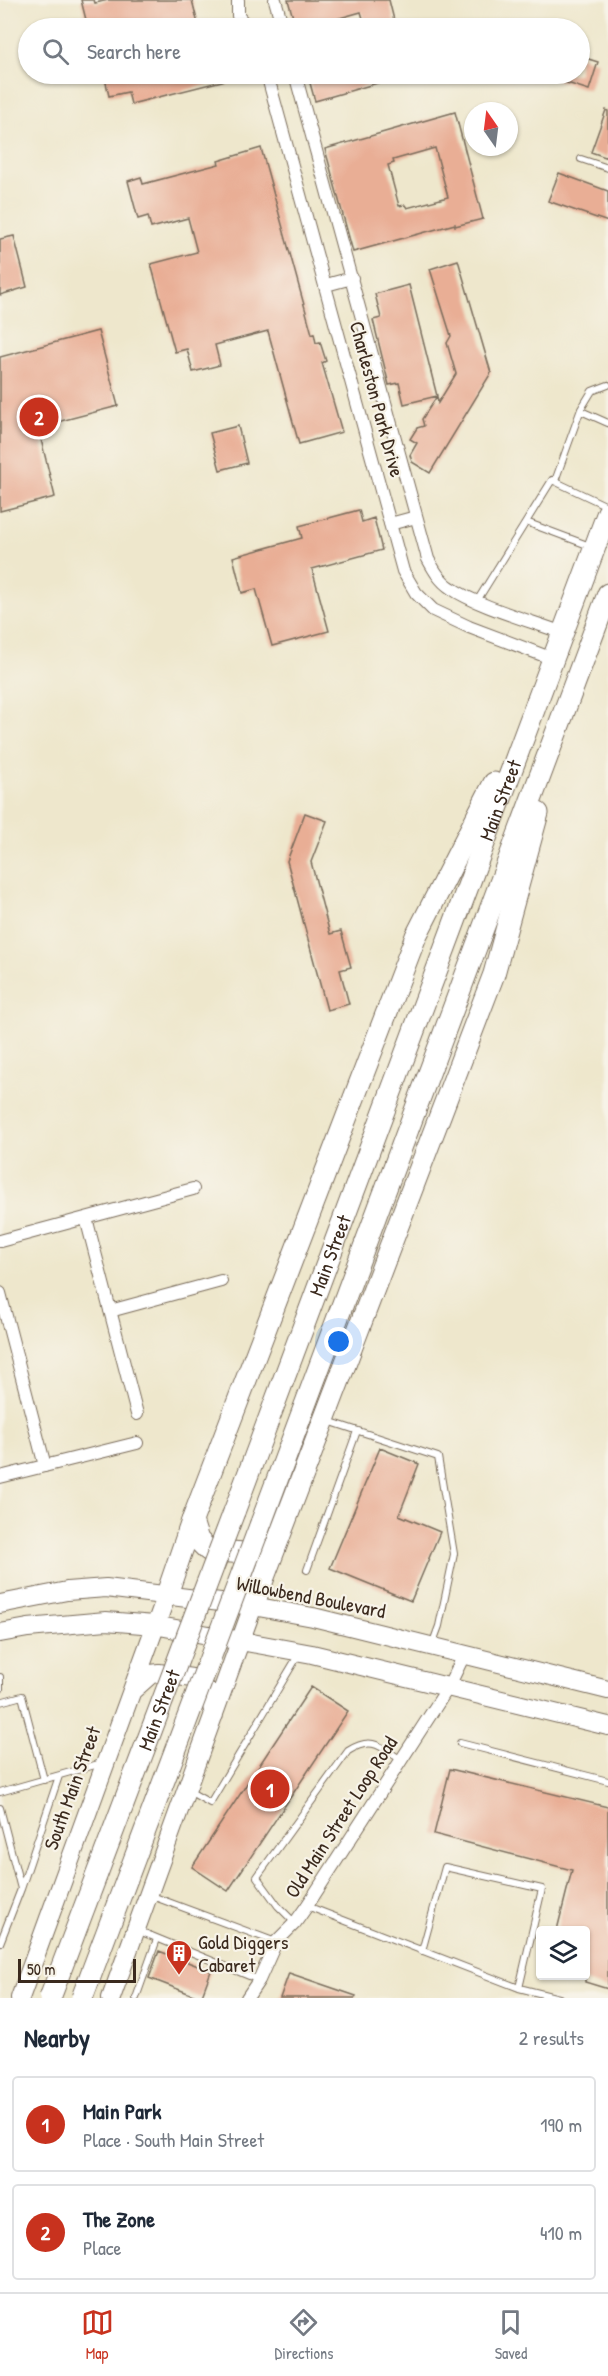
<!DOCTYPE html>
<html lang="en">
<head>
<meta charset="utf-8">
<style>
	body { margin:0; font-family:"Patrick Hand",sans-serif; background:#f6f6f7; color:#1f2937 }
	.controls { position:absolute; right:18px; bottom:18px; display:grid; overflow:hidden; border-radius:6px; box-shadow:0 2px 4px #0004 }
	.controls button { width:54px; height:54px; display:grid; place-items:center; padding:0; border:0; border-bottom:2px solid #e0e1e3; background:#fff; color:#1f2937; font:30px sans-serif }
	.compass { position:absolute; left:464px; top:102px; width:54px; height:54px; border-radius:50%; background:#fff; box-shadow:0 2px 4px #0004; rotate:346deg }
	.scale { position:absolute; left:18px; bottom:15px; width:118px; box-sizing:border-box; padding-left:6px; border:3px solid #3b2a1e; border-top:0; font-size:16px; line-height:21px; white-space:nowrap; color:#3b2a1e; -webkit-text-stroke:4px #f7f3e8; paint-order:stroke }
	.you { position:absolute; left:339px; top:1342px; width:21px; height:21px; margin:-15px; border:4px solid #fff; border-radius:50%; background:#1a73e8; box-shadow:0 0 0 9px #1a73e833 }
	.badge { display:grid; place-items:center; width:39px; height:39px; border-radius:50%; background:#c8321e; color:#fff; font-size:20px; font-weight:700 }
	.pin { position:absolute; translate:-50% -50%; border:3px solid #fff; box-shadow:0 2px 6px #0006 }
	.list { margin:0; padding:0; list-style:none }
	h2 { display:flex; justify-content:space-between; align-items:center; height:78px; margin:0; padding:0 24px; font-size:26px }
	h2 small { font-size:20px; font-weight:400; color:#747a83 }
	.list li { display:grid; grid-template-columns:39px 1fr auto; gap:18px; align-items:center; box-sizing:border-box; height:96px; margin:0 12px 12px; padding:0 12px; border:2px solid #e0e1e3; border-radius:6px }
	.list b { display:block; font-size:22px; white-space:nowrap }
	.list p { margin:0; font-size:20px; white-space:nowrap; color:#747a83 }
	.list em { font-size:20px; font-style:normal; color:#747a83 }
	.icon { flex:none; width:33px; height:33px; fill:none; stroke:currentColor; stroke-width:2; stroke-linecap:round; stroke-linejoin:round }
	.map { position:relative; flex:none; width:608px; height:1998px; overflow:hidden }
	.search { position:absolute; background:#fff; box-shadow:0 2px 4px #0004; left:18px; right:18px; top:18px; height:66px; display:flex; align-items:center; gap:15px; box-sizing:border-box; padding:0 21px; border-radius:33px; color:#747a83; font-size:22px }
	.sheet { height:294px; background:#fff }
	nav { display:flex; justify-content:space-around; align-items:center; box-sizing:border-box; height:84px; border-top:2px solid #e0e1e3; background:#fff; font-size:16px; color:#747a83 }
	nav a { display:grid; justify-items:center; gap:3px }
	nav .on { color:#c8321e }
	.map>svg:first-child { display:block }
	.building { fill:#e9ae95; fill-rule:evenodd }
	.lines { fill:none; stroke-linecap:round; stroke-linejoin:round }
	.service-casing { stroke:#7a6c5b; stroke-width:8 }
	.minor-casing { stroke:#7a6c5b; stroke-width:14 }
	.secondary-casing { stroke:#7a6c5b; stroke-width:20 }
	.trunk-casing { stroke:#7a6c5b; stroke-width:23 }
	.service { stroke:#fff; stroke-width:6 }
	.minor { stroke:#fff; stroke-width:12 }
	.secondary { stroke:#fff; stroke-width:18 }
	.trunk { stroke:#fff; stroke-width:21 }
	.trunk-bridge-casing { stroke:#7a6c5b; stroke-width:23; stroke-linecap:butt }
	.trunk-bridge { stroke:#fff; stroke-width:21 }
	.labels { text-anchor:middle; stroke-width:4.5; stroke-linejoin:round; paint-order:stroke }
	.street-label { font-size:20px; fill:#3b2a1e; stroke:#f7f3e8 }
	.poi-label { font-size:20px; fill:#3b2a1e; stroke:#f7f3e8; text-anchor:start }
</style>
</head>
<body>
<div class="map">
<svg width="608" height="1998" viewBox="0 0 608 1998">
	<rect width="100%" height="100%" fill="#f7f3e8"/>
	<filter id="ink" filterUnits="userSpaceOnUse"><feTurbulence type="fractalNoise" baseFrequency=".0167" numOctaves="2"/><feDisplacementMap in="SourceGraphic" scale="12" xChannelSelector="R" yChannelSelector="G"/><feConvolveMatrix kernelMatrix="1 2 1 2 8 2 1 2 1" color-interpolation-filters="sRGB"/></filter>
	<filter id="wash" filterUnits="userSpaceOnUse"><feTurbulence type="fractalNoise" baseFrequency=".008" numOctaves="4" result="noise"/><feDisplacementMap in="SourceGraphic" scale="24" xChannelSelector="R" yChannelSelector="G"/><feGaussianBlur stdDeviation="1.35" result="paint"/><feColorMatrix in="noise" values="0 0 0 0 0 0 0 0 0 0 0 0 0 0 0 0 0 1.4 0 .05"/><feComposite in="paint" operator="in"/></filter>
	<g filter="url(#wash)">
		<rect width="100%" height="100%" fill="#eee7cc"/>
		<g id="blocks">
			<!-- building -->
			<path class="building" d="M81,0h13l1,3 13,-3h84l7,28h-111z
				M288,0h101l7,28h-30l-5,-16 -46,13 1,3h-20z
				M579,56l19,6 -9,28 -44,-14v-2h34z
				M104,74h129l1,4 -103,26 -3,-12 -19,4z
				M309,74h86v4l-80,23 -7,-25z
				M606,110l2,1v47l-17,-6z
				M455,112l28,107 -28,7v-2l-102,28 -28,-103zM435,148l13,49 -41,11 -2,-3 -6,1 -11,-41 6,-2 -1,-3z
				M261,148l51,186 2,-1 2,10 4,-1 6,19 -4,2 20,69 -43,12 -31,-113 -53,14 5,20 -27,7 -6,-23 -12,3 -24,-88 46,-12 -9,-34 -37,10 -3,-12 -10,3 -10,-38 13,-4 2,7 76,-20 -1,-3z
				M559,173l49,18v31l-60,-21z
				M14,236l13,51 -27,8v-56z
				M458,260l33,113 -61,100 -18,-11 -2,-7 7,-12 -7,-4 7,-11 7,-2 -2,-7 15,-23 1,7 18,-29 -9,-31 4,-7 -21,-67z
				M409,285l28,111 -33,8 -5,-21 -10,2 -16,-65 8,-2 -6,-24z
				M98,331l20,75 -80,21 17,70 -55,14v-154z
				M238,426l9,37 -27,7 -10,-37z
				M359,510l3,12 12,-4 8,32 -70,19 17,62 -57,15 -16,-57 -14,4 -9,-36 69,-19 -3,-12z
				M305,813l22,8 -16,41 19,72 11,-3 10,36 -11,3 9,34 -22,6 -40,-149z
				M380,1448l39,16 -20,51 41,17 -29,69 -81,-33z
				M311,1687l37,24 -120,180 -36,-24z
				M450,1769l158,38v182l-23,-7v-52h-28l15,-60 -138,-36z
				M159,1951l52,20 -10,27 -52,-20z
				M289,1973l67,23 -1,2h-75z"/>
		</g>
	</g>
	<g filter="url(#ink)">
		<use href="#blocks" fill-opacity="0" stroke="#7a6c5b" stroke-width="1.5"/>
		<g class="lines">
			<!-- service casing -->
			<g class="service-casing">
				<path id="service" d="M581,159l27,9
					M581,411l27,12
					M555,481l26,-72 11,-18 16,-6
					M526,522l64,24
					M477,601l75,-121 55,26
					M328,1421l110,36 16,97 -15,72 -7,19
					M307,1570l50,-139
					M0,1677v12
					M0,1702l22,-6 22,84
					M460,1743l148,38
					M187,1790l23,13 89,-149
					M0,1792l102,-29
					M0,1808l21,81 38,-113
					M152,1896l124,46
					M307,1906l212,82 40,10
					M295,1923l-17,-17 -21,-29 91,-126c24,-15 32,-5 53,9
					M137,1930l122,50
					M0,1943l21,-54
					M422,1951l23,-84 97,22 -23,99
					M136,1998l21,-59"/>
			</g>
			<!-- minor casing -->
			<g class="minor-casing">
				<path id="minor" d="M238,0v16l10,12
					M275,0l8,28
					M267,74l136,497 13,22 17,17 36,17 84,32
					M295,74l133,485c6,11 12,22 23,29 26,18 80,33 112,45
					M268,77l14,-3
					M326,285l26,-7
					M390,524l26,-7
					M86,1218l51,196
					M0,1241l193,-52
					M0,1293l45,173
					M110,1311l111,-30
					M0,1477l137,-34
					M247,1998l12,-18 17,-38 19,-19 12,-17 142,-220 16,-33"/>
			</g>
			<!-- secondary casing -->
			<g class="secondary-casing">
				<path id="secondary" d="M0,1604l67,-13 39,-3 147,18 60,11 295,73
					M0,1633l28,-5 78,-7 48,4 158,29 296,72
					M133,1690l18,-16 8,-1 39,6 11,14 5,22
					M20,1998l147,-404
					M111,1998l142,-392"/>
			</g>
			<!-- trunk casing -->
			<g class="trunk-casing">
				<g id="trunk">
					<path id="s1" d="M234,1512l374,-1000"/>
					<path d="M192,1521l6,19 10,10 47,4 10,-3"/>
					<path d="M261,1523l347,-929"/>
					<path d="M167,1594l25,-73 224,-585 78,-153"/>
					<path d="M253,1606l241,-632 44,-161"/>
				</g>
			</g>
			<!-- service -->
			<use href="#service" class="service"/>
			<!-- minor -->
			<use href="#minor" class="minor"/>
			<!-- secondary -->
			<use href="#secondary" class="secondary"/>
			<!-- trunk -->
			<use href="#trunk" class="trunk"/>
			<!-- trunk-bridge casing -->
			<g class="trunk-bridge-casing">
				<g id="trunk-bridge">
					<path id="s2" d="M50,1998l184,-486"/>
					<path d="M82,1998l179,-475"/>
				</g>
			</g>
			<!-- trunk-bridge -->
			<use href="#trunk-bridge" class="trunk-bridge"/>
		</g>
	</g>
	<!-- icons -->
	<defs>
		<g id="building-pin" transform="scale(1.35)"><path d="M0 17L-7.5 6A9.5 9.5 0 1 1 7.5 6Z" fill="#c8321e" stroke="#f7f3e8"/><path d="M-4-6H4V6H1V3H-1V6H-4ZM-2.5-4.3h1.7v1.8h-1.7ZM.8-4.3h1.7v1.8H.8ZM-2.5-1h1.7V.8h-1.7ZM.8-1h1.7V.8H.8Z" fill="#fff"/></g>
	</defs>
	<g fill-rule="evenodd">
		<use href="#building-pin" x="179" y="1953"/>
	</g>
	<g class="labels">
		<!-- street labels -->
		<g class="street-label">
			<text transform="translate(377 399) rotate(75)" y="7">Charleston Park Drive</text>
			<text dy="7" stroke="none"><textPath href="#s1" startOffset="760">Main Street</textPath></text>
			<text dy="7" stroke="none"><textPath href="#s1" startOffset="274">Main Street</textPath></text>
			<text transform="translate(311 1597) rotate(11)" y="7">Willowbend Boulevard</text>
			<text dy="7" stroke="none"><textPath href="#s2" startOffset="308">Main Street</textPath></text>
			<text transform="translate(72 1788) rotate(-70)" y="7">South Main Street</text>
			<text transform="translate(341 1817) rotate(-57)" y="7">Old Main Street Loop Road</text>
		</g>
		<!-- poi labels -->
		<g class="poi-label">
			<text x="198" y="1949">Gold Diggers<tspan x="198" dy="23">Cabaret</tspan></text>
		</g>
	</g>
</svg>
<div class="controls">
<button><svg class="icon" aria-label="layers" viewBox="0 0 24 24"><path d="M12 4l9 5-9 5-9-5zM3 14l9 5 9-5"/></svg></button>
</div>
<svg class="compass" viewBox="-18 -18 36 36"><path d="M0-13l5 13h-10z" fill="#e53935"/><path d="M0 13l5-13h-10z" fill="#747a83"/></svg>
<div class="scale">50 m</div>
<div class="you"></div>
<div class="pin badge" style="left:270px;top:1789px">1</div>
<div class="pin badge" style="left:39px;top:417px">2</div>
<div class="search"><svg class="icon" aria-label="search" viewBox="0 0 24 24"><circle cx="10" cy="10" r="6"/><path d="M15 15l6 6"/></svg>Search here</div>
</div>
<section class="sheet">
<h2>Nearby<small>2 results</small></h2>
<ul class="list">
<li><span class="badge">1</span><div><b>Main Park</b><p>Place · South Main Street</p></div><em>190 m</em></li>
<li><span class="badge">2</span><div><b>The Zone</b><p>Place</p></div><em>410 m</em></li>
</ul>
</section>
<nav>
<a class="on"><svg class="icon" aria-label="map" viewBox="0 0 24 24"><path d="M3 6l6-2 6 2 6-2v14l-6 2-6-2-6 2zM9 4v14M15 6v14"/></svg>Map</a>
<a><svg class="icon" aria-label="directions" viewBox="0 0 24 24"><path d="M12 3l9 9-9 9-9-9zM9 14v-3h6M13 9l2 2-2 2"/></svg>Directions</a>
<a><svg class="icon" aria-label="saved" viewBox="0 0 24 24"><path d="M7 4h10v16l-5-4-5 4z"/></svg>Saved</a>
</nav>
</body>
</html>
